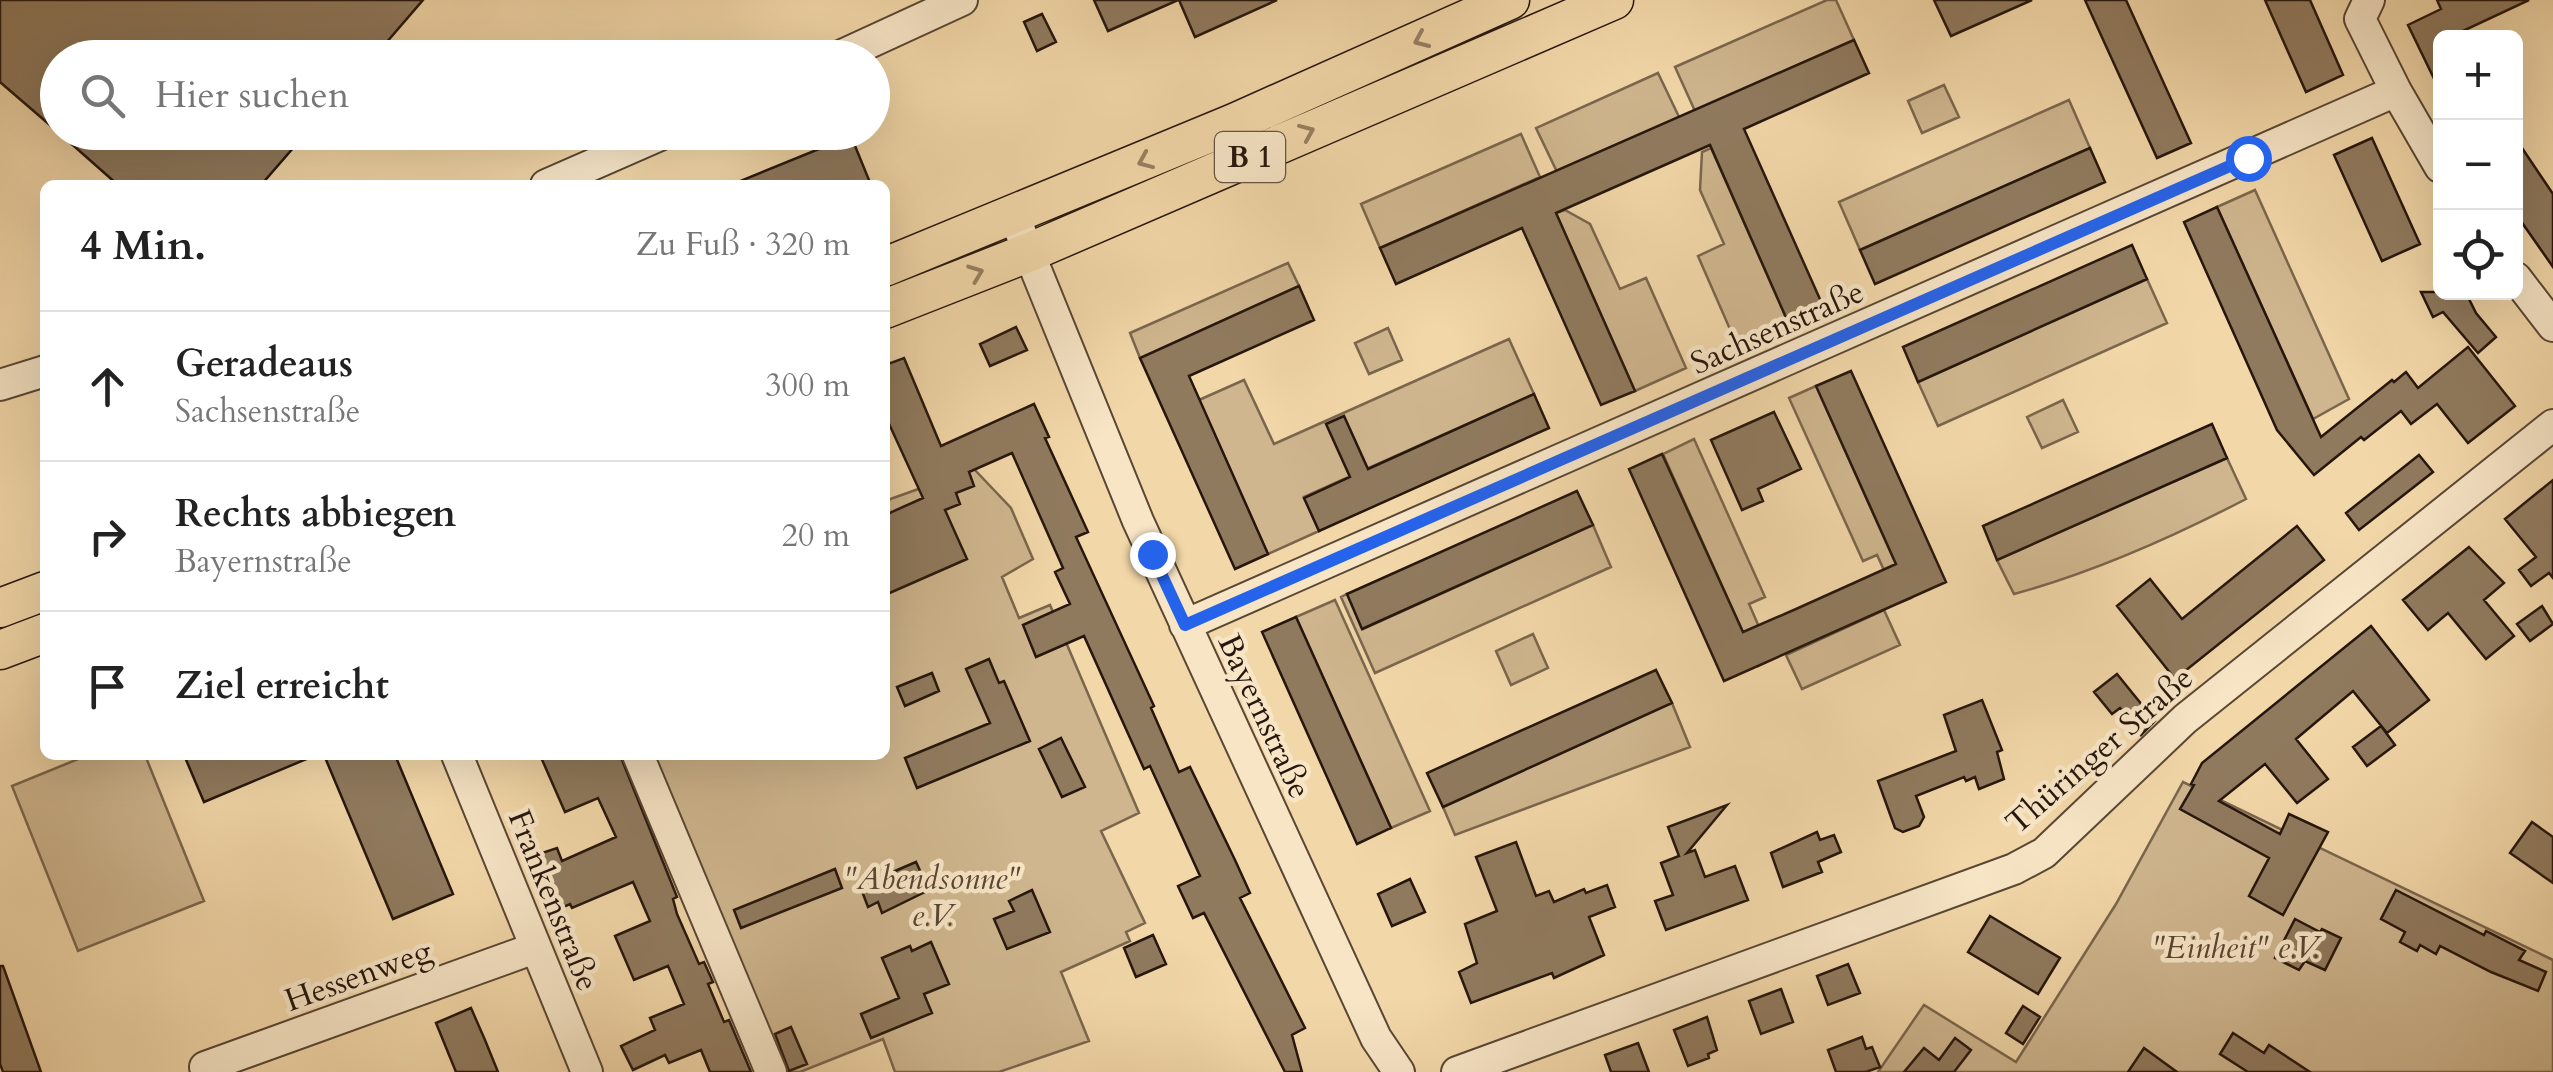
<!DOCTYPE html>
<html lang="de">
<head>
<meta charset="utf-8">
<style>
	body { margin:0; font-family:Cardo,serif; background:#f6f6f6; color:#222 }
	.controls { position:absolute; right:30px; top:30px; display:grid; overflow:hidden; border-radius:15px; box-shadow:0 10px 40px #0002 }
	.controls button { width:90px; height:90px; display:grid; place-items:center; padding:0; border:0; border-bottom:2px solid #e0e0e0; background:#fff; color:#222; font:50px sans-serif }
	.stop { position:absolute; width:30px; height:30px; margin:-22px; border:8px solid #2563eb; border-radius:50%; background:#fff }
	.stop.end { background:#2563eb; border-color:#fff; box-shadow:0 2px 10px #0008 }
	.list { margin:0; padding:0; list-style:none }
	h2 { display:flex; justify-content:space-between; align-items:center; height:130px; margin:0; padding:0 40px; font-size:42px }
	h2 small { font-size:32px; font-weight:400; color:#767676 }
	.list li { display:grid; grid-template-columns:65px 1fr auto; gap:30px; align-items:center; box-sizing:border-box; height:150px; padding:0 40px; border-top:2px solid #e0e0e0 }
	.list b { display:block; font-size:38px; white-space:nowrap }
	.list p { margin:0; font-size:32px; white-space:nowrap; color:#767676 }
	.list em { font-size:32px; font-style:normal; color:#767676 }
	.icon { flex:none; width:55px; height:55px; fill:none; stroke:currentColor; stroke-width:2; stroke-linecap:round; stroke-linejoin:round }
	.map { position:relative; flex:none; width:2553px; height:1072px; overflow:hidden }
	.search { position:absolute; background:#fff; box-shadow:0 10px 40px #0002; left:40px; top:40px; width:850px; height:110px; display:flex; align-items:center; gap:25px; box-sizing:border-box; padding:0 35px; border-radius:55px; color:#767676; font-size:38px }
	.panel { position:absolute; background:#fff; box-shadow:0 10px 40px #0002; left:40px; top:180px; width:850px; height:580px; border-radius:15px }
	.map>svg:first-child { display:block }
	.green { fill:#cfb68e; stroke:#7a664e; stroke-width:2.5 }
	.building { fill:#907a5e; stroke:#26160d; stroke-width:2.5 }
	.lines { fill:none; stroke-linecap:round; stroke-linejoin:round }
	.minor-casing { stroke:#594634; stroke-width:34 }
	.major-casing { stroke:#26160d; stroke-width:41 }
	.minor { stroke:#f7e5c6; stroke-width:30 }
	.major { stroke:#f2d7a8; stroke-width:38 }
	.oneway { stroke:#968062 }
	.route { stroke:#2563eb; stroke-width:12 }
	.labels { text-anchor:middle; stroke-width:9; stroke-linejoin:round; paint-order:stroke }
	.shield { fill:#f7e5c6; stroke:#655444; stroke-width:2.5 }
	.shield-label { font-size:30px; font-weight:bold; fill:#26160d }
	.street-label { font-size:32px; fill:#26160d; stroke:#f7e5c6 }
	.park-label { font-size:32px; font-style:italic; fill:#594634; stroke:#f7e5c6 }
</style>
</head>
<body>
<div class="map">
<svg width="2553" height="1072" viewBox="0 0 2553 1072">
	<rect width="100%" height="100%" fill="#f2d7a8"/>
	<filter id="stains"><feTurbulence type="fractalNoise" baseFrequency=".002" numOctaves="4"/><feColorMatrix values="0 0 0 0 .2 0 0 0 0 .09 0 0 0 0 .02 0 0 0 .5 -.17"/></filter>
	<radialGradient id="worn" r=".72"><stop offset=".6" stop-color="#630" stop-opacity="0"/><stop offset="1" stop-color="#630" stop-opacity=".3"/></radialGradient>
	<!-- green -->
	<path class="green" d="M1827,0h9l18,40 -159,71 -20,-44z
		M1658,73l32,67 -120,59 -34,-71z
		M1944,85l15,32 -37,16 -14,-32z
		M2069,100l21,48 -230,102 -21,-48z
		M1521,134l19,43 -160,71 -19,-44z
		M1711,148l77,174 -52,21 -38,-87 26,-12 -24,-54 2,-38z
		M2255,190l94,209 -36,20 -96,-212z
		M1565,210l25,14 30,65 26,-11 40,90 -51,23 -79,-178z
		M1288,263l11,23 -159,72 -10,-25z
		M2147,279l20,44 -229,103 -20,-44z
		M1388,328l14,32 -33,14 -14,-31z
		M1509,339l25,55 -230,103 15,34 -51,23 -69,-154 45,-20 30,64z
		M1816,386l95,212 -12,5 -22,-48 -14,6 -74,-163z
		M2063,400l15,32 -36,16 -15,-31z
		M1694,439l71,158 -16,7 24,55 -15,7 -95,-212z
		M2227,458l19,41c-75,39 -151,73 -232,95l-17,-34z
		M974,469l37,39 22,51 -31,18 17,41 31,-13 89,208 -38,18 44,92 -19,9 4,9 -69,31 28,69 -90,31h-104l-12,-33 -83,33h-21l-133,-317h239v-254z
		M1593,525l18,42 -236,106 -34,-76 6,-3 16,35z
		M1335,600l95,211 -39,17 -95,-211z
		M1884,610l16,35 -98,44 -16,-34z
		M1533,634l15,34 -37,17 -15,-34z
		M1672,703l18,44 -235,88 -12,-28z
		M88,755h57l59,146 -126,50 -66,-165z
		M2183,782l370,178v112h-675l46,-67 92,57 100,-158z"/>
	<!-- building -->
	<path class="building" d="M0,0h423l-50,58h-315v74l-58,-50z
		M1094,0h84l-70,31z
		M1179,0h98l-82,37z
		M1934,0h98l-81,36z
		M2085,0h41l65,143 -34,15z
		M2265,0h45l33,75 -37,17z
		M2437,0h92l-81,38h-8v53l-32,-66 33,-16z
		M1042,14l14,28 -19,9 -13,-29z
		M1854,40l15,33 -125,56 79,177 -35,16 -78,-177 -154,68 79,178 -34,14 -79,-177 -126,56 -16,-36z
		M58,132h249l-46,53h-143z
		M851,136l20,49h-138v-1z
		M2372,138l48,106 -38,17 -48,-106z
		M2516,139l37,55v73l-37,-53z
		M2090,148l15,34 -230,102 -15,-34z
		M2217,207l104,230 71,-57 2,2 12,-10 12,16 50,-41 47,59 -47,37 -31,-39 -26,20 -10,-13 -37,29 -3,-3 -47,38 -37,-45 -93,-208z
		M2132,245l15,34 -229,103 -15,-35z
		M1299,286l15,34 -125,56 79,178 -33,15 -95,-211z
		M2421,292h62l-14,7 7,14 20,24 -18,16 -35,-41 -10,5z
		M1016,327l11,23 -37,16 -10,-22z
		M904,358l37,88 93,-42 15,33 -4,1 43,94 -12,5 78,169 -3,2 28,64 11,-5 45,93 15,33 -10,5 65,130 -13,7 10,37h-17l-81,-159 -11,5 -15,-32 22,-10 -50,-110 -6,3 -60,-133 -48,21 -13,-32 47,-21 -15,-32 8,-4 -51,-115 -43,19 5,14 -18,7 4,11 -15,6 22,49 -82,36v-80l38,-17 -38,-83v-50z
		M1851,371l95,211 -222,99 -95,-212 33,-15 81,178 53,-23 100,-45 -80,-178z
		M1534,394l15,34 -230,103 -15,-33 46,-21 -24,-53 18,-8 24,53z
		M1774,412l27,57 -43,20 5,12 -21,9 -31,-70z
		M2212,424l15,34 -230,102 -14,-34z
		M2419,455l14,17 -74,58 -13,-17z
		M2553,480v98l-4,-5 -18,13 -12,-16 17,-13 -31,-38z
		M1577,491l16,34 -231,104 -15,-35z
		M2297,526l27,34 -149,119 -58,-73 33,-27 32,40z
		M2469,547l35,36 -20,17 30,36 -28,23 -38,-46 -20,17 -25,-30z
		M2542,606l11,18 -23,17 -13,-17z
		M1296,617l95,211 -34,16 -95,-212z
		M2371,626l58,74 -42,33 -34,-42 -57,48 32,40 -31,24 -32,-39 -46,37 61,33 9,-20 39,18 -45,83 -34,-19 20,-38 -89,-49 14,-24 -3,-1 11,-21z
		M989,659l10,24 5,-2 26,60 -113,47 -12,-30 85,-35 -24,-54z
		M1656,670l16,33 -229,104 -16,-34z
		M932,673l7,18 -34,15 -8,-19z
		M2117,674l38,47 -14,14 -21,-27 -8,6 -18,-22z
		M1982,700l20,50 -5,2 7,27 -25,10 -4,-12 -9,4 -2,-4 -48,19 8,21 -5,9 -16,6 -8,-4 -17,-47 78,-30 -12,-36z
		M2381,726l14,19 -28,21 -14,-19z
		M1061,738l24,49 -23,10 -23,-48z
		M184,755h132l-112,47z
		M324,755h71l58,139 -60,25z
		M540,755h80l57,142 -4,2 4,15 22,50 5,-2 9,20 -5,2 16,38 5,-2 22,52h-41l-9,-22 -32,13 -4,-8 -32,15 -12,-24 34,-16 -5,-12 34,-14 -16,-38 -34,14 -19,-44 35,-15 -17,-39 -61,26 -2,-4 -16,7 -21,-55 24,-8 5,13 54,-24 -18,-39 -33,14z
		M1727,805l-40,48 8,-3 10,27 30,-11 13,34 -82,30 -11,-29 18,-6 -12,-32 18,-7 -11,-29z
		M2532,822l21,15v46l-43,-30z
		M1817,832l3,8 14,-5 7,17 -23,10 4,10 -39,15 -12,-34z
		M1516,842l20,54 13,-5 5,11 30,-13 2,4 21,-8 8,22 -26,10 15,38 -50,23 -2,-5 -81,30 -12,-31 18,-9 -12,-39 32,-13 -21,-54z
		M916,862l13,28 -47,23 -4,-11 -10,5 -8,-21z
		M835,869l7,19 -101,40 -7,-18z
		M1410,879l15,33 -33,14 -14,-32z
		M1032,890l18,42 -43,17 -13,-30 20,-8 -5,-10z
		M2396,890l88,45 2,-4 39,20 -6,9 27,12 -8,19 -47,-19 -51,-26 -4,8 -16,-9 -3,6 -17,-9 5,-10 -24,-13z
		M1990,916l70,42 -22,36 -70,-42z
		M2295,919l25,13 2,-3 19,9 -16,32 -20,-9 -6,9 -24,-12z
		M1153,935l13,29 -30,13 -12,-29z
		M931,942l18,42 -25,10 8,19 -61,25 -10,-24 38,-16 -17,-40 28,-12 2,5z
		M1848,964l12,29 -32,12 -11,-29z
		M0,966h3l38,106h-38l-3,-8z
		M1781,989l12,33 -32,12 -12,-33z
		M2023,1006l17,11 -17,27 -17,-11z
		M471,1008l14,32 13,32h-42l-20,-49z
		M1707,1017l10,33 -9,4 1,4 -21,8 -14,-36z
		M791,1027l16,37 -18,7 -14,-37z
		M2233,1033l31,20 5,-8 41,27h-62l-28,-18z
		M1862,1037l4,12 6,-2 8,20 -14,5h-30l-8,-22z
		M1955,1038l16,12 -17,22h-50l20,-24 15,12z
		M1638,1043l11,29h-38l-6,-17z
		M2144,1048l33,24h-49z"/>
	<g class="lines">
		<!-- minor casing -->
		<g class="minor-casing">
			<path id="minor" d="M2369,0l-9,19 36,72 44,76
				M836,58l126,-58
				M546,185l121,-53
				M1014,216l124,305 238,517 23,34
				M2516,278l37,48
				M0,385l45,-14
				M1185,625l1211,-534
				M457,755l130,317
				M638,755l133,317
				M205,1067l330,-119
				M1457,1072l557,-203 30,-16 141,-134 368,-294"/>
		</g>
		<!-- major casing -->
		<g class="major-casing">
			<path id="major" d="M885,267l349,-144 276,-123
				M885,309l145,-57 584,-252
				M0,608l45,-17
				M0,650l45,-17"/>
		</g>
		<!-- minor -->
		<use href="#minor" class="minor"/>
		<!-- major -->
		<use href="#major" class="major"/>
	</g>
	<!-- one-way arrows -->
	<defs><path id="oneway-chevron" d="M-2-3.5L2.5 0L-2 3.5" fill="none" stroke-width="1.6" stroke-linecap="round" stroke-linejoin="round" transform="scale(2.5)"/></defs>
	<g class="oneway">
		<use href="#oneway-chevron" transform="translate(1421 40) rotate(156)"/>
		<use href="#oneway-chevron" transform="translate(1307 132) rotate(-23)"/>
		<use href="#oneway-chevron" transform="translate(1145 161) rotate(157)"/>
		<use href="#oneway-chevron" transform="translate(976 273) rotate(-21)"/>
	</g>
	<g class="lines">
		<!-- route -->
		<path class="route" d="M1152,554l33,71 1063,-467"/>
	</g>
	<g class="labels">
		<!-- shield labels -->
		<rect class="shield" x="1215" y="132" width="70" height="50" rx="8"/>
		<g class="shield-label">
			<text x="1250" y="167">B 1</text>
		</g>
		<!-- street labels -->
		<g class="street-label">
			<text transform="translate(1777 327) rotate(-24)" y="11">Sachsenstraße</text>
			<text transform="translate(1265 716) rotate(65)" y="11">Bayernstraße</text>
			<text transform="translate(2099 750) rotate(-41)" y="11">Thüringer Straße</text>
			<text transform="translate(554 900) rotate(68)" y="11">Frankenstraße</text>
			<text transform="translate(358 975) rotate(-20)" y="11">Hessenweg</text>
		</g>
		<!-- park labels -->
		<g class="park-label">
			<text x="932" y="889">"Abendsonne"<tspan x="932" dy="37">e.V.</tspan></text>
			<text x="2235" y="958">"Einheit" e.V.</text>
		</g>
	</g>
	<rect width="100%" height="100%" filter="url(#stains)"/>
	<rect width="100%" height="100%" fill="url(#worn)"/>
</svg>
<div class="controls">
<button>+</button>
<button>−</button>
<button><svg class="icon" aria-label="locate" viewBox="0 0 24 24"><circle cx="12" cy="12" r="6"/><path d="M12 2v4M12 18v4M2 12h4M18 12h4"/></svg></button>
</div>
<div class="stop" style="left:2248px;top:158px"></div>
<div class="stop end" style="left:1152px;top:554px"></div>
<div class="search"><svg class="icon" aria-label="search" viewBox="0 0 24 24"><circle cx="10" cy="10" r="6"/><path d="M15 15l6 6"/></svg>Hier suchen</div>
<section class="panel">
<h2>4 Min.<small>Zu Fuß · 320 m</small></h2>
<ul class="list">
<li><svg class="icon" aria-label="ahead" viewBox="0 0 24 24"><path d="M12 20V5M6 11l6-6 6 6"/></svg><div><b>Geradeaus</b><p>Sachsenstraße</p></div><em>300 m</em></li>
<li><svg class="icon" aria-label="right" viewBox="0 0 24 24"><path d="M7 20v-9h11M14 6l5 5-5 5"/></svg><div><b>Rechts abbiegen</b><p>Bayernstraße</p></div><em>20 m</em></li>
<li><svg class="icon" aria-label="arrive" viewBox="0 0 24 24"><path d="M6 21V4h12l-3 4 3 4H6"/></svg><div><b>Ziel erreicht</b></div></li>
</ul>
</section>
</div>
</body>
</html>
